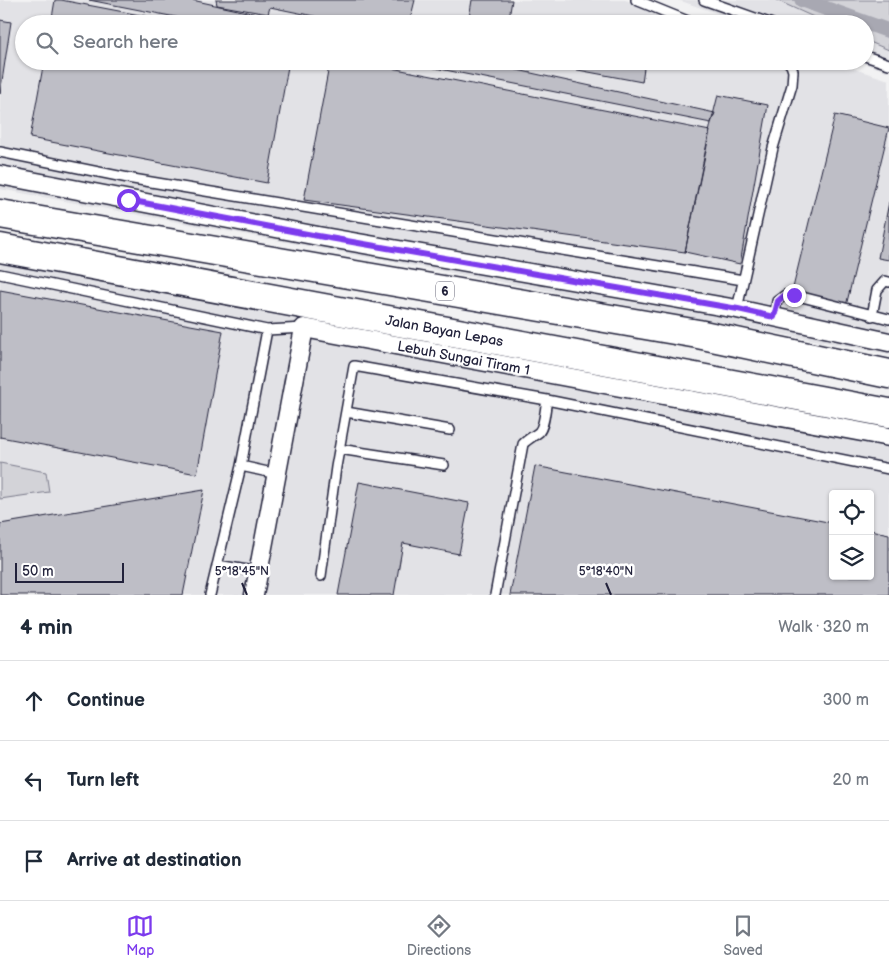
<!DOCTYPE html>
<html lang="en">
<head>
<meta charset="utf-8">
<style>
	body { margin:0; font-family:"Balsamiq Sans",sans-serif; background:#f2f2f3; color:#1f2937 }
	.controls { position:absolute; right:15px; bottom:15px; display:grid; overflow:hidden; border-radius:5px; box-shadow:0 1px 4px #0004 }
	.controls button { width:45px; height:45px; display:grid; place-items:center; padding:0; border:0; border-bottom:1px solid #e0e1e3; background:#fff; color:#1f2937; font:25px sans-serif }
	.scale { position:absolute; left:15px; bottom:12px; width:109px; box-sizing:border-box; padding-left:5px; border:2px solid #22223b; border-top:0; font-size:14px; line-height:18px; white-space:nowrap; color:#22223b; -webkit-text-stroke:4px #fff; paint-order:stroke }
	.stop { position:absolute; width:15px; height:15px; margin:-11px; border:4px solid #7c3aed; border-radius:50%; background:#fff }
	.stop.end { background:#7c3aed; border-color:#fff; box-shadow:0 1px 5px #0008 }
	.list { margin:0; padding:0; list-style:none }
	h2 { display:flex; justify-content:space-between; align-items:center; height:65px; margin:0; padding:0 20px; font-size:21px }
	h2 small { font-size:16px; font-weight:400; color:#747a83 }
	.list li { display:grid; grid-template-columns:32px 1fr auto; gap:15px; align-items:center; box-sizing:border-box; height:80px; padding:0 20px; border-top:1px solid #e0e1e3 }
	.list b { display:block; font-size:19px; white-space:nowrap }
	.list em { font-size:16px; font-style:normal; color:#747a83 }
	.icon { flex:none; width:28px; height:28px; fill:none; stroke:currentColor; stroke-width:2; stroke-linecap:round; stroke-linejoin:round }
	.map { position:relative; flex:none; width:889px; height:595px; overflow:hidden }
	.search { position:absolute; background:#fff; box-shadow:0 1px 4px #0004; left:15px; right:15px; top:15px; height:55px; display:flex; align-items:center; gap:12px; box-sizing:border-box; padding:0 18px; border-radius:28px; color:#747a83; font-size:19px }
	.sheet { height:305px; background:#fff }
	nav { display:flex; justify-content:space-around; align-items:center; box-sizing:border-box; height:70px; border-top:1px solid #e0e1e3; background:#fff; font-size:14px; color:#747a83 }
	nav a { display:grid; justify-items:center; gap:2px }
	nav .on { color:#7c3aed }
	.map>svg:first-child { display:block }
	.built { fill:#e2e2e6; fill-rule:evenodd }
	.green { fill:#d3d3d8; stroke:#7a7a8a }
	.lines { fill:none; stroke-linecap:round; stroke-linejoin:round }
	.canal { stroke:#a8a8b2; stroke-width:15 }
	.building { fill:#bebec6; stroke:#22223b }
	.service-casing { stroke:#22223b; stroke-width:12 }
	.minor-casing { stroke:#22223b; stroke-width:21 }
	.trunk-casing { stroke:#22223b; stroke-width:31 }
	.service { stroke:#fff; stroke-width:9 }
	.minor { stroke:#fff; stroke-width:18 }
	.trunk { stroke:#fff; stroke-width:28 }
	.route { stroke:#7c3aed; stroke-width:6 }
	.ticks { fill:none; stroke:#22223b; stroke-width:2 }
	.labels { text-anchor:middle; stroke-width:5; stroke-linejoin:round; paint-order:stroke }
	.shield { fill:#fff; stroke:#646476; stroke-width:1 }
	.shield-label { font-size:12px; font-weight:bold; fill:#22223b }
	.street-label { font-size:14px; fill:#22223b; stroke:#fff }
	.ticks-label { font-size:12px; text-anchor:middle; fill:#22223b; stroke:#fff; stroke-width:5; stroke-linejoin:round; paint-order:stroke }
</style>
</head>
<body>
<div class="map">
<svg width="889" height="595" viewBox="0 0 889 595">
	<rect width="100%" height="100%" fill="#f2f2f3"/>
	<filter id="ink" filterUnits="userSpaceOnUse"><feTurbulence type="fractalNoise" baseFrequency=".02" numOctaves="2"/><feDisplacementMap in="SourceGraphic" scale="10" xChannelSelector="R" yChannelSelector="G"/><feConvolveMatrix kernelMatrix="1 2 1 2 8 2 1 2 1" color-interpolation-filters="sRGB"/></filter>
	<g filter="url(#ink)">
		<!-- built -->
		<path class="built" d="M0,0h625l79,24h-680v37h805l60,19v274l-889,-165z
			M678,0h211v72l-32,-11h8v-37h-117z
			M0,252l889,176v167h-889zM833,494h37v82h-37z"/>
		<!-- green -->
		<path class="green" d="M776,0h113v50l-24,-10v-16h-36z
			M0,463l46,9 3,20 -49,7z"/>
		<g class="lines">
			<!-- canal -->
			<path class="canal" d="M802,0l87,31"/>
		</g>
		<!-- building -->
		<path class="building" d="M55,0h6l126,24h-136z
			M89,0h103l110,24h-91z
			M216,0h199l-6,24h-57l-82,-17 -2,7 -51,-9z
			M472,0h40l-4,24h-40z
			M0,20l11,2 -11,72z
			M44,61h245l-22,122 -237,-45z
			M330,61h26l354,70 -25,121 -381,-52z
			M400,61h76l239,52 -4,10z
			M530,61h115l-3,21z
			M718,95l50,10 -28,159 -55,-12 26,-129z
			M835,115l54,13 -43,178 -54,-14z
			M889,202v58l-11,-2z
			M0,290l223,41 -26,143 -197,-37z
			M535,466l298,57v53h37v-46l19,4v61h-379z
			M359,482l110,21 -10,51 -56,-11 -9,52h-56z
			M204,490l-21,105h-183v-71z"/>
		<g class="lines">
			<!-- service casing -->
			<g class="service-casing">
				<path id="service" d="M636,0l59,24
					M704,0l68,24
					M865,56l24,8
					M0,152l133,27 610,101
					M0,274l267,56 37,-2
					M737,309l36,-161 19,-63 1,-14 -2,-6 -4,-4
					M872,316l5,-26 8,-9 4,1
					M774,317l3,-16 8,-6h9l95,24
					M346,412l104,18
					M339,449l105,16
					M241,466l36,8
					M217,565l42,7
					M321,576l15,-109 18,-101 193,34 342,69
					M210,595l31,-129 26,-136
					M495,595l28,-151c5,-5 11,-8 16,-12 6,-7 6,-24 8,-32"/>
			</g>
			<!-- minor casing -->
			<g class="minor-casing">
				<g id="minor">
					<path d="M0,175l318,61 419,73 152,33"/>
					<path id="s1" d="M254,595l50,-267 585,109"/>
				</g>
			</g>
			<!-- trunk casing -->
			<g class="trunk-casing">
				<g id="trunk">
					<path d="M0,214l698,120 191,40"/>
					<path id="s2" d="M0,248l889,165"/>
				</g>
			</g>
			<!-- service -->
			<use href="#service" class="service"/>
			<!-- minor -->
			<use href="#minor" class="minor"/>
			<!-- trunk -->
			<use href="#trunk" class="trunk"/>
		</g>
	</g>
	<g class="lines" filter="url(#ink)">
		<!-- route -->
		<path class="route" d="M128,200l190,36 420,73 36,8 4,-16 7,-6h9"/>
	</g>
	<!-- ticks -->
	<path class="ticks" d="M242,583l5,12M606,583l5,12"/>
	<g class="labels">
		<!-- shield labels -->
		<rect class="shield" x="436" y="281.5" width="18" height="19" rx="4"/>
		<g class="shield-label">
			<text x="445" y="295">6</text>
		</g>
		<!-- street labels -->
		<g class="street-label">
			<text dy="5" stroke="none"><textPath href="#s2" startOffset="452">Jalan Bayan Lepas</textPath></text>
			<text dy="5" stroke="none"><textPath href="#s1" startOffset="434">Lebuh Sungai Tiram 1</textPath></text>
		</g>
	</g>
	<g class="ticks-label">
		<text x="242" y="575">5°18'45"N</text>
		<text x="606" y="575">5°18'40"N</text>
	</g>
</svg>
<div class="controls">
<button><svg class="icon" aria-label="locate" viewBox="0 0 24 24"><circle cx="12" cy="12" r="6"/><path d="M12 2v4M12 18v4M2 12h4M18 12h4"/></svg></button>
<button><svg class="icon" aria-label="layers" viewBox="0 0 24 24"><path d="M12 4l9 5-9 5-9-5zM3 14l9 5 9-5"/></svg></button>
</div>
<div class="scale">50 m</div>
<div class="stop" style="left:128px;top:200px"></div>
<div class="stop end" style="left:794px;top:295px"></div>
<div class="search"><svg class="icon" aria-label="search" viewBox="0 0 24 24"><circle cx="10" cy="10" r="6"/><path d="M15 15l6 6"/></svg>Search here</div>
</div>
<section class="sheet">
<h2>4 min<small>Walk · 320 m</small></h2>
<ul class="list">
<li><svg class="icon" aria-label="ahead" viewBox="0 0 24 24"><path d="M12 20V5M6 11l6-6 6 6"/></svg><div><b>Continue</b></div><em>300 m</em></li>
<li><svg class="icon" aria-label="left" viewBox="0 0 24 24"><path d="M17 20v-9H6M10 6l-5 5 5 5"/></svg><div><b>Turn left</b></div><em>20 m</em></li>
<li><svg class="icon" aria-label="arrive" viewBox="0 0 24 24"><path d="M6 21V4h12l-3 4 3 4H6"/></svg><div><b>Arrive at destination</b></div></li>
</ul>
</section>
<nav>
<a class="on"><svg class="icon" aria-label="map" viewBox="0 0 24 24"><path d="M3 6l6-2 6 2 6-2v14l-6 2-6-2-6 2zM9 4v14M15 6v14"/></svg>Map</a>
<a><svg class="icon" aria-label="directions" viewBox="0 0 24 24"><path d="M12 3l9 9-9 9-9-9zM9 14v-3h6M13 9l2 2-2 2"/></svg>Directions</a>
<a><svg class="icon" aria-label="saved" viewBox="0 0 24 24"><path d="M7 4h10v16l-5-4-5 4z"/></svg>Saved</a>
</nav>
</body>
</html>
